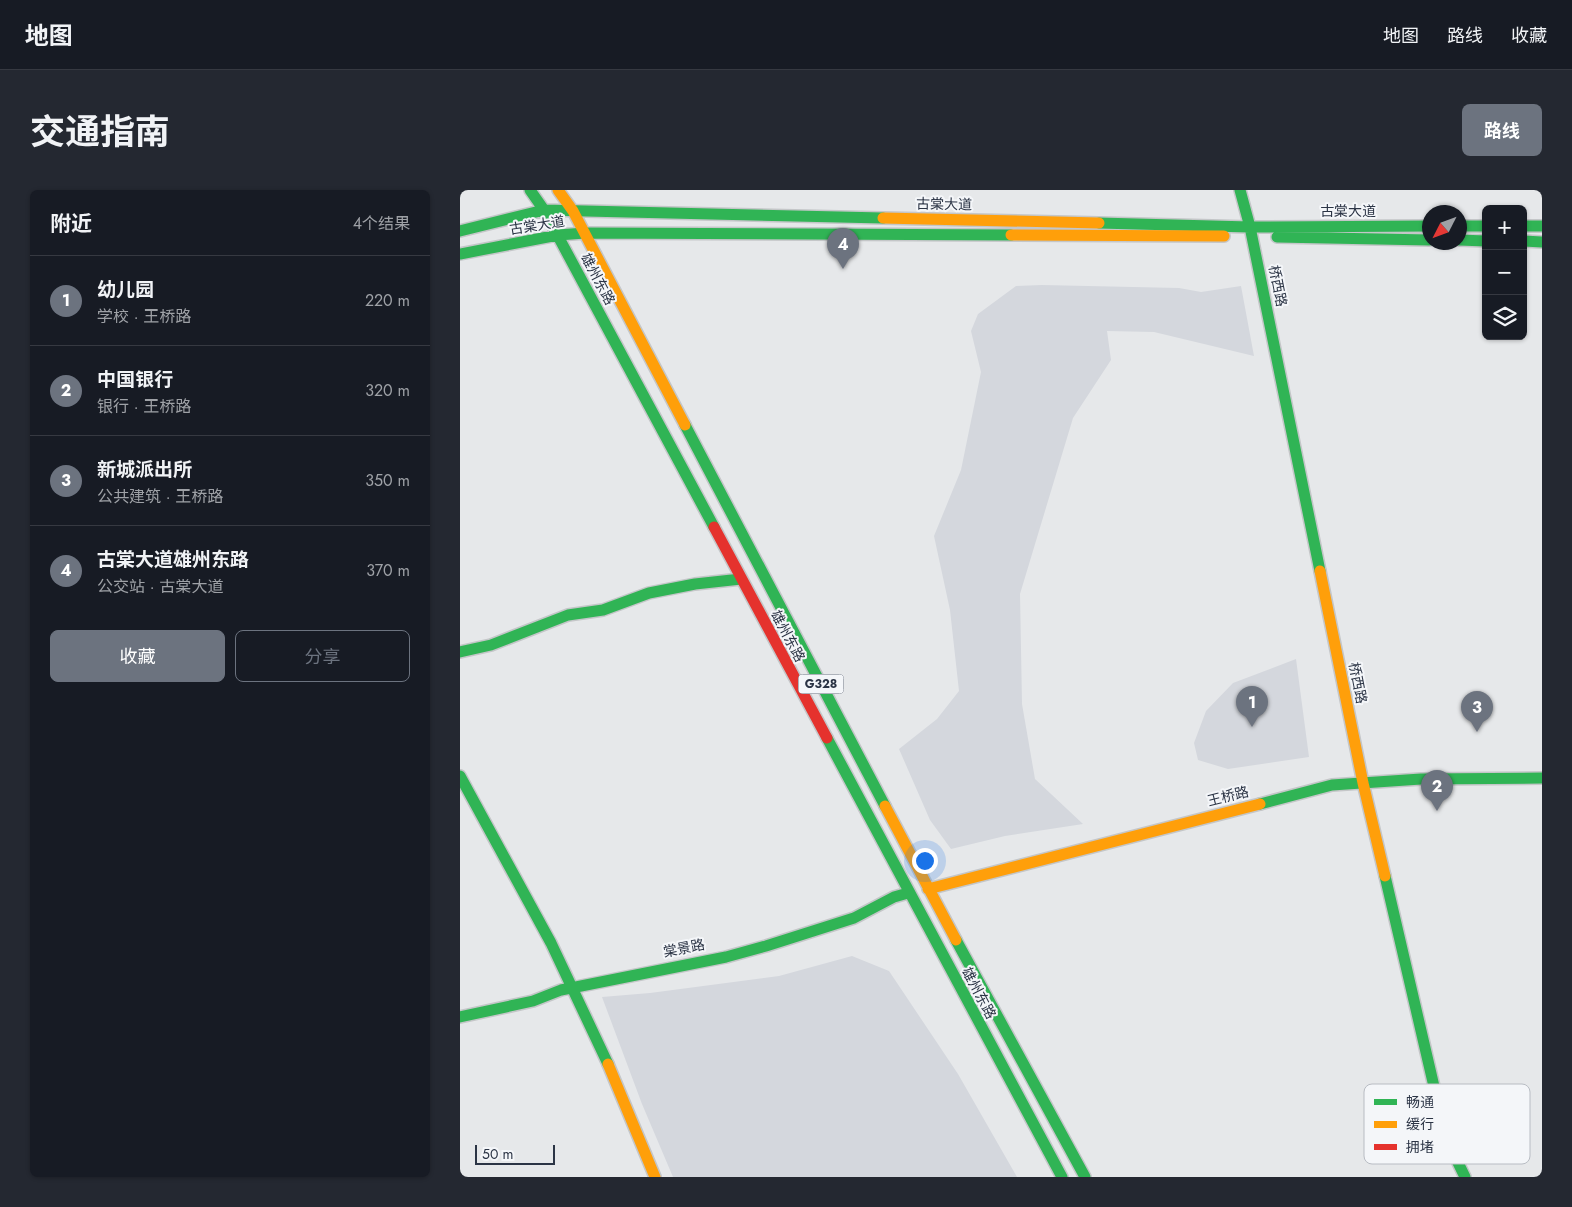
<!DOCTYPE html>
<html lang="zh">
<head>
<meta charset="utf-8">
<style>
	body { margin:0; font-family:Jost,"Noto Sans SC",sans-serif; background:#242831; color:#f1f3f6 }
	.controls { position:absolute; right:15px; top:15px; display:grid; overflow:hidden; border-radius:8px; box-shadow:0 1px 4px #0004 }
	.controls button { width:45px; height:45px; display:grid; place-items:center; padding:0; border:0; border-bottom:1px solid #363941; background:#171b24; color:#f1f3f6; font:25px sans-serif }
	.compass { position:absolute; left:962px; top:15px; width:45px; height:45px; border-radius:50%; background:#171b24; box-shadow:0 1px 4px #0004; rotate:228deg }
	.scale { position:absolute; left:15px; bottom:12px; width:80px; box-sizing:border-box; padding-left:5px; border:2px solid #2b3445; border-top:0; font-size:14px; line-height:18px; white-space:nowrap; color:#2b3445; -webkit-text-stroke:4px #f4f6f9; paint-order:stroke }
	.you { position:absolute; left:464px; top:670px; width:18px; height:18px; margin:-12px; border:4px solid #fff; border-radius:50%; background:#1a73e8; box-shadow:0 0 0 8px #1a73e833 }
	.badge { display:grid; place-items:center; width:32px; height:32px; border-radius:50%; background:#6c737f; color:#fff; font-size:16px; font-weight:700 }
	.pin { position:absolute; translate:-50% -41px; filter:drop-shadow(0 1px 2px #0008) }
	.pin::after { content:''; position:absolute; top:26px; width:18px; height:15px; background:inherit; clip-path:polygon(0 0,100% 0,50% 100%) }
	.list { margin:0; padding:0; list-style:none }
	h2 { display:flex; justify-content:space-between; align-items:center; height:65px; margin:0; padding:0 20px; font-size:21px }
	h2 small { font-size:16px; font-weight:400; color:#9ea1a6 }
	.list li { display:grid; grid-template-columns:32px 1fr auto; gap:15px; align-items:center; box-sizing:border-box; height:90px; padding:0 20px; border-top:1px solid #363941 }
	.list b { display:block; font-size:19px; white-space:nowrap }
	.list p { margin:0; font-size:16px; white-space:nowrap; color:#9ea1a6 }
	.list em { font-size:16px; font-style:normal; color:#9ea1a6 }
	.actions { display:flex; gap:10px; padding:15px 20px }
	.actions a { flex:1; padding:11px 0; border:1px solid #6c737f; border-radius:8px; text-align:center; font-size:18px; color:#6c737f }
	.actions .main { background:#6c737f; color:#fff }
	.icon { flex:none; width:28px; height:28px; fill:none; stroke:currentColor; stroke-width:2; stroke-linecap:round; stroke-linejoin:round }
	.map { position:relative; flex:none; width:1082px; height:987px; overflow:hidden; border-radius:8px }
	header { display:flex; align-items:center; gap:30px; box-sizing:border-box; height:70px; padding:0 25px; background:#171b24; border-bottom:1px solid #363941 }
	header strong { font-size:24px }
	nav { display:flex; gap:28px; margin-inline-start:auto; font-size:18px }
	.intro { display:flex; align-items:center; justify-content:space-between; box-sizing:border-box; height:120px; padding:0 30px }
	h1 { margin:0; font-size:35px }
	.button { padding:12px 22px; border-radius:8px; background:#6c737f; color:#fff; font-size:18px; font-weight:700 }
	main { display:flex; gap:30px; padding:0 30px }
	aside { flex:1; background:#171b24; border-radius:8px; box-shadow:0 1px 4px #0004 }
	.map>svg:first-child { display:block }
	.built { fill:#d4d7dd }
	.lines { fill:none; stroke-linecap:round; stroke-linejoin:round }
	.fast-casing { stroke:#c4c6c8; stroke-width:14 }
	.slow-casing { stroke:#c4c6c8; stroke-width:14 }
	.jam-casing { stroke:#c4c6c8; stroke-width:14 }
	.fast { stroke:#30b455; stroke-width:11 }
	.slow { stroke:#ff9f0a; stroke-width:11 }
	.jam { stroke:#e5322d; stroke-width:11 }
	.labels { text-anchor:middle; stroke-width:4; stroke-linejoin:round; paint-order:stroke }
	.shield { fill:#f4f6f9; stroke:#676e7b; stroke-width:1 }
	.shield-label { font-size:12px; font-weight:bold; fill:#2b3445 }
	.street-label { font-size:14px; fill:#2b3445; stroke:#f4f6f9 }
	.key { fill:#f4f6f9; stroke:#b8bcc3; stroke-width:1 }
	.key-label { font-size:14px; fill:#2b3445 }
</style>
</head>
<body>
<header>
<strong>地图</strong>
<nav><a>地图</a><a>路线</a><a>收藏</a></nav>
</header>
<div class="intro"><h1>交通指南</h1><a class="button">路线</a></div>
<main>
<aside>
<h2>附近<small>4个结果</small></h2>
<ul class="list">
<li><span class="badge">1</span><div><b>幼儿园</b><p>学校 · 王桥路</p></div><em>220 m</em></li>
<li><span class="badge">2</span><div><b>中国银行</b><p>银行 · 王桥路</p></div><em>320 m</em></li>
<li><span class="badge">3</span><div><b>新城派出所</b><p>公共建筑 · 王桥路</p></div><em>350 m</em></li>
<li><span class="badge">4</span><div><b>古棠大道雄州东路</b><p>公交站 · 古棠大道</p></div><em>370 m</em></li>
</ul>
<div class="actions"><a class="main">收藏</a><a>分享</a></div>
</aside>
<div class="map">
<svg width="1082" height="987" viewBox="0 0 1082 987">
	<rect width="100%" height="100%" fill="#e6e8ea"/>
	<!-- built -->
	<path class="built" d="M582,95l137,3 22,4 40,-6 13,70 -100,-24 -47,-1 4,29 -38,58 -53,176 2,110 13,75 48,45 -78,12 -54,13 -21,-29 -31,-71 38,-30 22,-28 -9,-81 -16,-74 27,-66 20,-98 -10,-41 7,-17 38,-28z
		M836,469l13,98 -81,12 -30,-9 -4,-17 12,-32 27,-28z
		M392,766l37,15 69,103 59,103h-344l-31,-73 -40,-107 48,-4 129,-17z"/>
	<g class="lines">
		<!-- fast casing -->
		<g class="fast-casing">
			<path id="fast" d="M70,0l14,20 170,317
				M780,0l10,37 70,344
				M639,33l151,4 179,-1
				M999,36h27
				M1063,36h19
				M0,41l84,-21 339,8
				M817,47l152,3
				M999,50l27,1
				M1063,51l19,1
				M0,64l98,-19 27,-2 426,2
				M225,235l200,381
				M0,462l31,-7 77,-30 35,-5 46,-17 46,-9 46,-5
				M367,548l235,439
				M0,586l91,167 57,121
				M800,614l72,-19 89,-6 121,-1
				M925,686l61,262 19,39
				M496,750l129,237
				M0,827l73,-16 28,-11 165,-33 40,-11 88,-28 40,-21 14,-4"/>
		</g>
		<!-- slow casing -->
		<g class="slow-casing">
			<path id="slow" d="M98,0l15,21 112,214
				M423,28l216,5
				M551,45l213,1
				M860,381l43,212 22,93
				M425,616l71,134
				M468,699l332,-85
				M148,874l47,113"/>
		</g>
		<!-- jam casing -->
		<g class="jam-casing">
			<path id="jam" d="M254,337l113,211"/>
		</g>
		<!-- fast -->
		<use href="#fast" class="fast"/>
		<!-- slow -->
		<use href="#slow" class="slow"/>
		<!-- jam -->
		<use href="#jam" class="jam"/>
	</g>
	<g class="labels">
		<!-- shield labels -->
		<rect class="shield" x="338.5" y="484.5" width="45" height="19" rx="4"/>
		<g class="shield-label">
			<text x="361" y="498">G328</text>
		</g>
		<!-- street labels -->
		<g class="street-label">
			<text transform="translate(484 14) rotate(1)" y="5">古棠大道</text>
			<text x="888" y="26">古棠大道</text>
			<text transform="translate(77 35) rotate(-9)" y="5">古棠大道</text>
			<text transform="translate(138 89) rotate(62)" y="5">雄州东路</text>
			<text transform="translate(818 96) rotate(79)" y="5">桥西路</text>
			<text transform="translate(328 446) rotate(62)" y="5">雄州东路</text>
			<text transform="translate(898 493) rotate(79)" y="5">桥西路</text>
			<text transform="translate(768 606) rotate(-14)" y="5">王桥路</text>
			<text transform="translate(224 758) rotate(-11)" y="5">棠景路</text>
			<text transform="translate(519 803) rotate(62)" y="5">雄州东路</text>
		</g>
	</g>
	<!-- legend -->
	<rect x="904" y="894" width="166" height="80" rx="8" class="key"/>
	<rect x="914" y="909" width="23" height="6" fill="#30b455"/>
	<rect x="914" y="931" width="23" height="7" fill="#ff9f0a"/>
	<rect x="914" y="954" width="23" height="6" fill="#e5322d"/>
	<g class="key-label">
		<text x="946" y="917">畅通</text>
		<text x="946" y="939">缓行</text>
		<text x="946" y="962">拥堵</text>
	</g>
</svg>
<div class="controls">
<button>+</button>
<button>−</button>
<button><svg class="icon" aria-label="layers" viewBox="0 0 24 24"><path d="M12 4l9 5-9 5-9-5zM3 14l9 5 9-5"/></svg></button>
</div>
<svg class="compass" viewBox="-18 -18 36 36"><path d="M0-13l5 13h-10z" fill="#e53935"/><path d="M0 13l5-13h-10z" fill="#9ea1a6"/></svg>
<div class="scale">50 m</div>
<div class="you"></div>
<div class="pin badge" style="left:792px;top:537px">1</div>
<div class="pin badge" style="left:977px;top:621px">2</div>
<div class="pin badge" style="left:1017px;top:542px">3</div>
<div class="pin badge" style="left:383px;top:79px">4</div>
</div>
</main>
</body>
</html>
